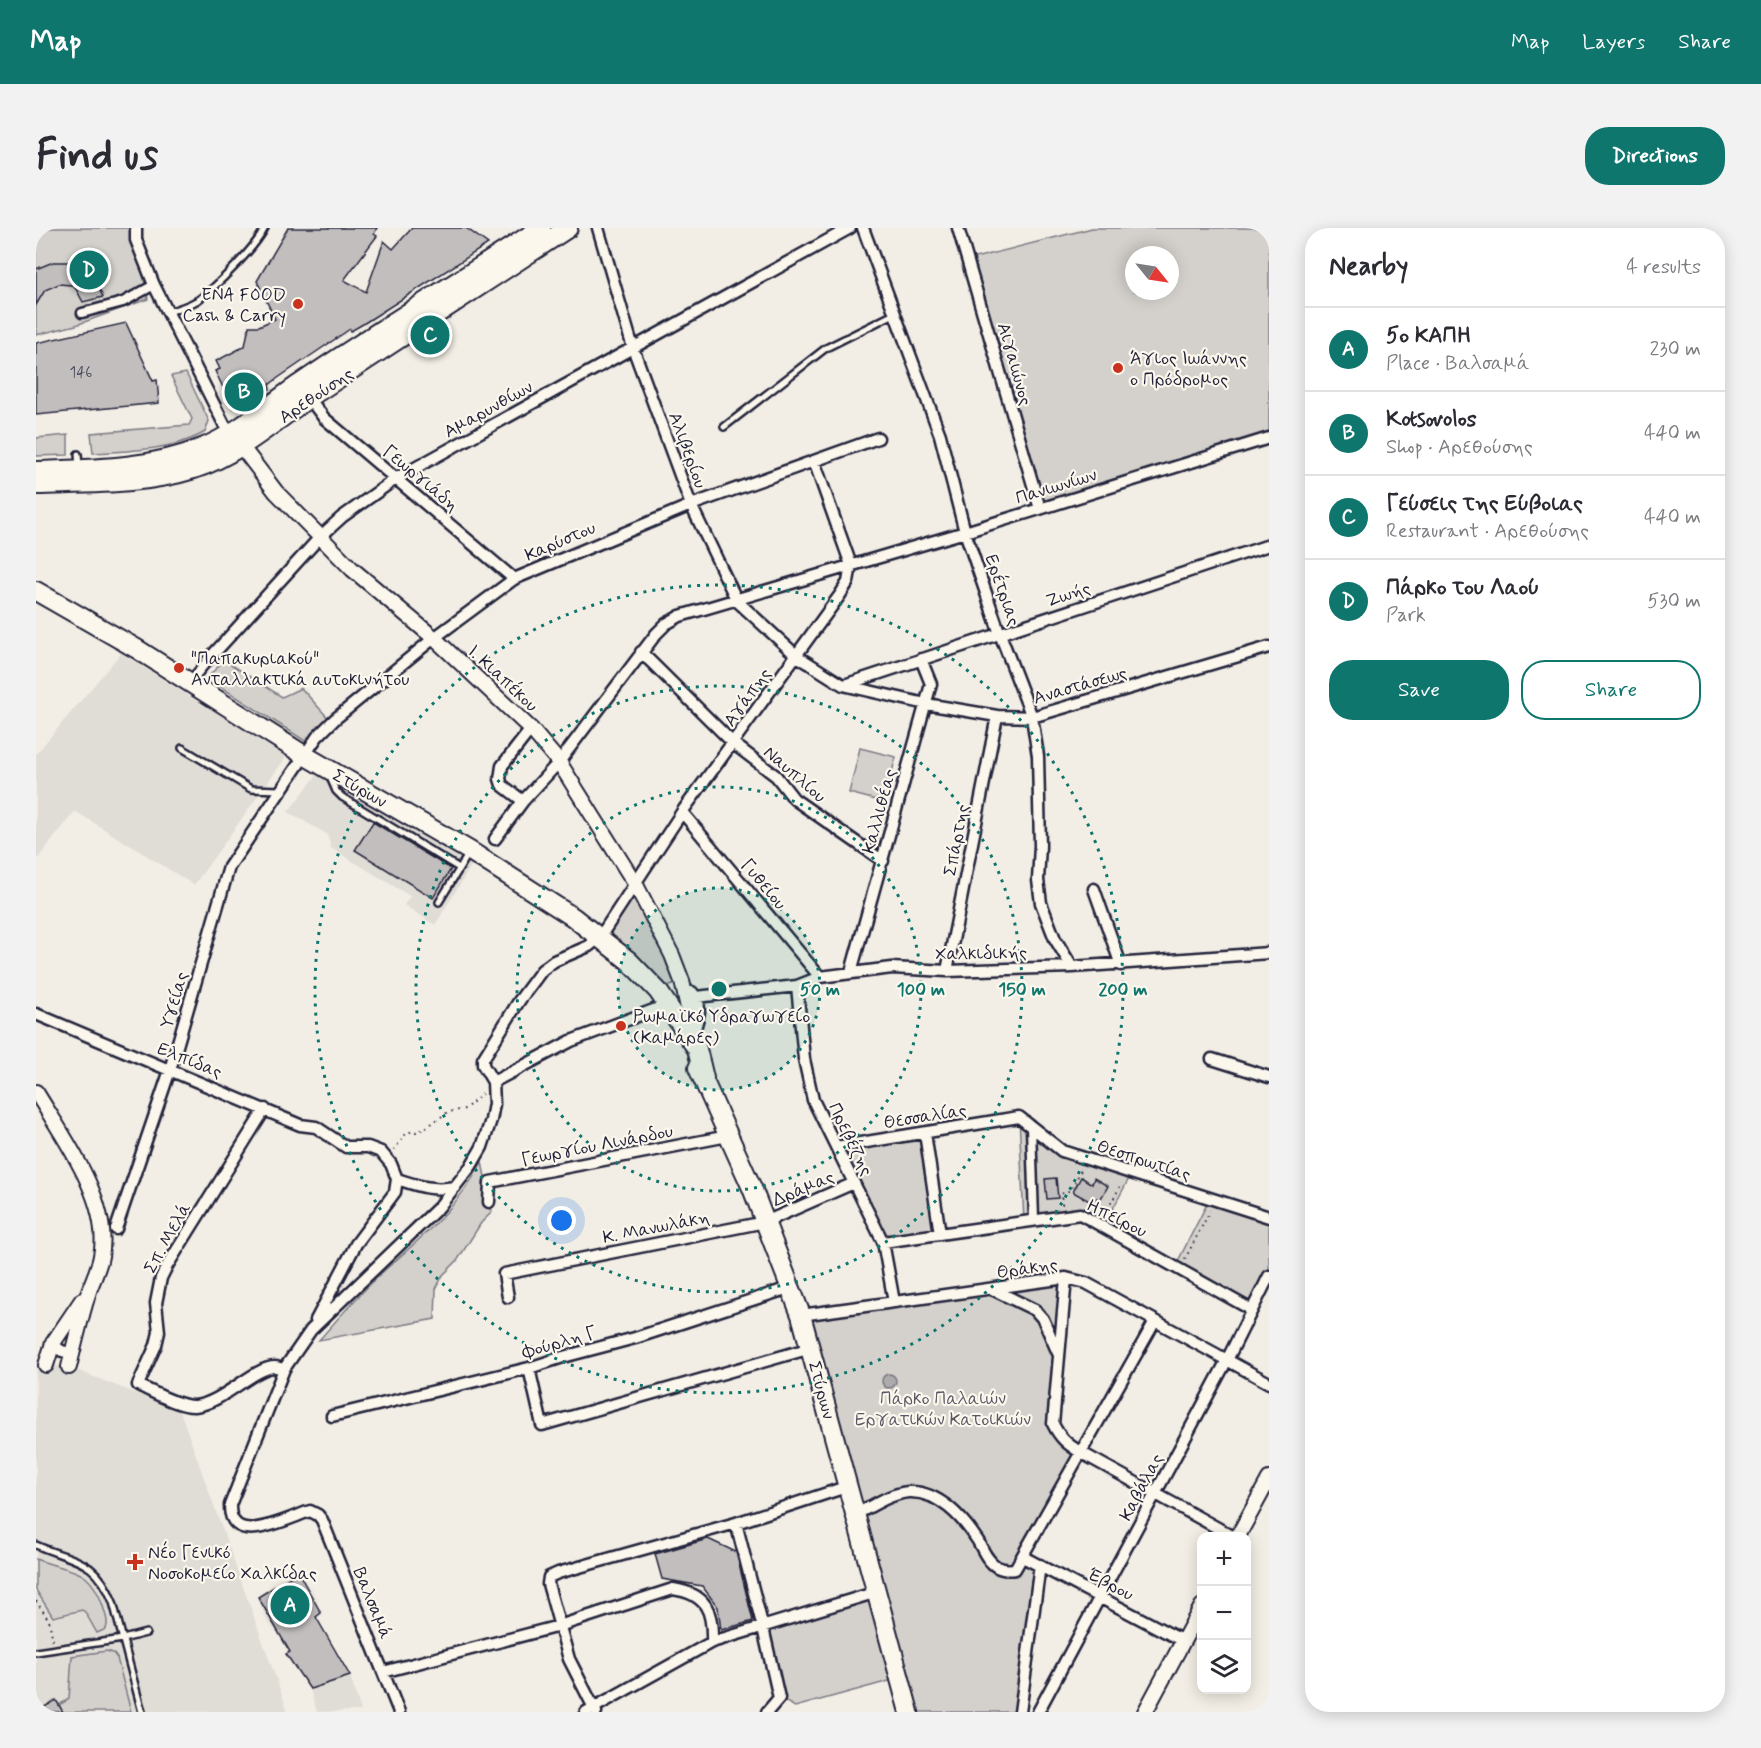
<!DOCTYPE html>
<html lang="en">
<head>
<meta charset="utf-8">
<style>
	body { margin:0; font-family:Mynerve,sans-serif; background:#f2f2f3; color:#2b2b33 }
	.controls { position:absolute; right:18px; bottom:18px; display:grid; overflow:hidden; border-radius:12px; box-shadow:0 3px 15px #0003 }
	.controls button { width:54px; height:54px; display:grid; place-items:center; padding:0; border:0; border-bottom:2px solid #e1e1e2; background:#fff; color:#2b2b33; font:30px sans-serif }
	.compass { position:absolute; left:1089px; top:18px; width:54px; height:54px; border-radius:50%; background:#fff; box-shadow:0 3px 15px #0003; rotate:120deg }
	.you { position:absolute; left:526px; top:993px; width:21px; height:21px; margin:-15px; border:4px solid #fff; border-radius:50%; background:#1a73e8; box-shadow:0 0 0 9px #1a73e833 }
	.badge { display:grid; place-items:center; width:39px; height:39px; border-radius:50%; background:#0f766e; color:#fff; font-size:20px; font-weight:700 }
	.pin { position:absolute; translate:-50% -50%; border:3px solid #fff; box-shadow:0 2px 6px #0006 }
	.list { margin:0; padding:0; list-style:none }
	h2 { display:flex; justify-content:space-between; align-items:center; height:78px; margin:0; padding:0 24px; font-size:26px }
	h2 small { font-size:20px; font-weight:400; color:#7c7c81 }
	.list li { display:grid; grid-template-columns:39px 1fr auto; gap:18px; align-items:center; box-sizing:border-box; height:84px; padding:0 24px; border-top:2px solid #e1e1e2 }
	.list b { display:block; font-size:22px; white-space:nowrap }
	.list p { margin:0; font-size:20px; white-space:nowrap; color:#7c7c81 }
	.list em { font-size:20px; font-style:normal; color:#7c7c81 }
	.actions { display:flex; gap:12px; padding:18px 24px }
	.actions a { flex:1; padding:14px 0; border:2px solid #0f766e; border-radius:24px; text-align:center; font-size:21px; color:#0f766e }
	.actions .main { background:#0f766e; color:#fff }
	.icon { flex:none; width:33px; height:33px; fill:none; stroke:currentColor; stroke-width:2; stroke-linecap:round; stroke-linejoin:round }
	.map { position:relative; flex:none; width:1233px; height:1484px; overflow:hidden; border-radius:24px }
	header { display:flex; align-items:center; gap:36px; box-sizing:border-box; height:84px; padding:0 30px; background:#0f766e; color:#fff }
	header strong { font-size:28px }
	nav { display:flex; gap:33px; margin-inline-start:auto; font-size:21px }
	.intro { display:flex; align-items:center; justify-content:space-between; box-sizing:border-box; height:144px; padding:0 36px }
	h1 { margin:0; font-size:42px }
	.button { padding:15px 27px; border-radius:24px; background:#0f766e; color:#fff; font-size:21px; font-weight:700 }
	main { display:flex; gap:36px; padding:0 36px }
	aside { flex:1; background:#fff; border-radius:24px; box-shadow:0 3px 15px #0003 }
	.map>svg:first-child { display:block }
	.built { fill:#e0dcd6 }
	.green { fill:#d4d1cc; stroke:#7b7a84; stroke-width:1.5; fill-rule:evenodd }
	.water { fill:#aeabad; stroke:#76747f; stroke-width:1.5 }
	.building { fill:#c2bebe; stroke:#22223b; stroke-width:1.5 }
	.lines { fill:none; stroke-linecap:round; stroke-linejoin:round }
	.service-casing { stroke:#22223b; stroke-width:10 }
	.pedestrian-casing { stroke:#22223b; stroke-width:13 }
	.minor-casing { stroke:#22223b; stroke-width:15 }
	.tertiary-casing { stroke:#22223b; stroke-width:18 }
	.primary-casing { stroke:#22223b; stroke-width:22 }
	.path { stroke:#22223b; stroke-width:2; stroke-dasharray:1.5 4.5; stroke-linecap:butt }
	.service { stroke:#fbf7ec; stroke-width:5 }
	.pedestrian { stroke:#fbf7ec; stroke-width:8 }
	.minor { stroke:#fbf7ec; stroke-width:10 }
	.tertiary { stroke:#fbf7ec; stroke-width:14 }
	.primary { stroke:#fbf7ec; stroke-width:18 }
	.ring { fill:none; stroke:#0f766e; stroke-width:3; stroke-dasharray:3 6 }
	.poi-dot { fill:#c8321e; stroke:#fbf7ec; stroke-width:2 }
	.labels { text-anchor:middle; stroke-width:4.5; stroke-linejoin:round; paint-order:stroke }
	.number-label { font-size:15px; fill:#4a495c }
	.poi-label { font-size:18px; fill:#22223b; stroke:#fbf7ec; text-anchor:start }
	.street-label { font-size:18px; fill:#22223b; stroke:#fbf7ec }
	.park-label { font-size:18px; fill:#575766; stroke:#fbf7ec }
	.centre { fill:#0f766e; stroke:#fbf7ec; stroke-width:3 }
	.ring-label { font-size:18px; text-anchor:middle; font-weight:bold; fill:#0f766e; stroke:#fbf7ec; stroke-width:4.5; stroke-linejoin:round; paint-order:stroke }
</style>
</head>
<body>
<header>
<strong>Map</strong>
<nav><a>Map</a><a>Layers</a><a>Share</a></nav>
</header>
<div class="intro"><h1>Find us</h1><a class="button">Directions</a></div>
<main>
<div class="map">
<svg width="1233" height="1484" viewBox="0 0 1233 1484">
	<rect width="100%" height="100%" fill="#f2eee5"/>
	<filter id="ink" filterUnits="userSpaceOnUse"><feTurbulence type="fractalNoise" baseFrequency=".0167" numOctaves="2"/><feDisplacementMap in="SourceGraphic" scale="12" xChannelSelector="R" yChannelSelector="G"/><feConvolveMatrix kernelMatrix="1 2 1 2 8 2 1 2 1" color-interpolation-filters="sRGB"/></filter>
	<g filter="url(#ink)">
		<!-- built -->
		<path class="built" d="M85,425l165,104 -92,128 -119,-74 -39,50v-107z
			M281,547l46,23 110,65 -38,62 -31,-20 6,-9 -79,-48 -4,-14 -39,-22z
			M10,1137l23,2 111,44 108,301h-252v-341z
			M314,1448l11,35 -44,1 -7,-23z"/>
		<!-- green -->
		<path class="green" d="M0,0h100v12l12,59 -72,26 -40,10z
			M1056,0h177v210l-229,71 -73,-249zM1098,27h36v36h-36z
			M150,145l23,48 -4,11c-29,18 -78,19 -112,21l-2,-20 98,-8 3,-6 -21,-43z
			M32,207v20l-32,1v-18z
			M188,432l58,37 19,-9 29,32 -23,22 -100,-64z
			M824,520l36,9 -12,45 -35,-9z
			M600,657l46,96 -24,10 -58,-54z
			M983,889l43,34 70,22 -29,54 -23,-13 -56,8z
			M889,905l15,101 -57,8 -47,-95z
			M446,934l10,50 -11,11 -24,38 -14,14 -7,14 -1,30 -116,21c21,-24 43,-49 67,-71 37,-33 73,-63 96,-107z
			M1174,970l59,19v59l-17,34 -77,-43z
			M1030,1050l-13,146 27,28 -57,104 17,9 -20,147h-111l-9,-34 -105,29 -16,-9 -16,-70 114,-36 -76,-277z
			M0,1331c34,14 53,5 67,47 2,8 6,15 3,23l-9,4 -12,-21 -3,-2 -29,7 -17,-27z
			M71,1423l6,2 4,5 14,54h-72v-7l10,-6 3,-43z"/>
		<!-- water -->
		<path class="water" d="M846 1153a7 7 0 1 1 14 0a7 7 0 1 1-14 0Z"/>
		<!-- building -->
		<path class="building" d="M252,0h89l-3,6 3,2 -33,44 22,12 18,-51 9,8 19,-21h54l22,16 -125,80 -12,7 -1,-2 -72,49 -9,7 1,4 -37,19 -18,-37 5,-2 -4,-8 29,-15 4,-20h10l16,-7 -18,-38z
			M17,34h15l14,5 12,11 9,19 -20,5 -7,-13 -5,-4 -12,-1 -14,6 -9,15v-36z
			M90,95l27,58 4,-1 2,23 -123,12v-72z
			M337,594l78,47 -18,29 -78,-48z
			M1045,949l11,7 2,-6 14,8 -8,14 -4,-2 -3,5 -20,-11z
			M1020,950l2,20 -11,1 -2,-20z
			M672,1311l28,13 17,69 -32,9 -3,-23 -16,-21 -40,-7 -7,-25z
			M262,1344l23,41 -5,4 34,59 -40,13 -24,-35 4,-2 -32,-55z
			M20,1472l7,12h-27z"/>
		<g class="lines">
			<!-- service casing -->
			<g class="service-casing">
				<path id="service" d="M131,84c11,-3 21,-6 31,-12 18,-13 57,-52 67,-72
					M688,199l102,-79 68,-34
					M42,226l1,13
					M146,520l69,41 29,1
					M293,547l7,16 6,6 117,71
					M403,674l30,-49
					M0,1317c38,17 59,12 77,57l29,110
					M0,1424l87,-13 23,-6"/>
			</g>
			<!-- pedestrian casing -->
			<g class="pedestrian-casing">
				<path id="pedestrian" d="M46,85l41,-11 31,-17
					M154,454l18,-22
					M995,899l3,92"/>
			</g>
			<!-- minor casing -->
			<g class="minor-casing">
				<path id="minor" d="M100,0v12l18,45 75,149
					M562,0l35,120 58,157 46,96 60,55 46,29 83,19 71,12 35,1 237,-70
					M827,0l77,207 25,97 35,102 32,83 6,39 2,90 -2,34 3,23 14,36 17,28
					M922,0l82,281
					M273,170l15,20 190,161
					M605,424l93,92 42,32 18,23 89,62
					M172,432l112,-123 22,-20 55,-39 453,-250
					M808,457l425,-140
					M495,501l-29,37 -2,13 2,6 21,16 36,-39 97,-128 10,-10 14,-8 285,-84 304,-94
					M646,584l138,165
					M459,611l28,-38
					M1058,661l27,76
					M911,743l50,-255
					M815,744l80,-288 -10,-25
					M761,758l7,73 9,41 70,142 11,60
					M656,764c11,12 7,25 2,39
					M660,769l101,-11 23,-9 72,-9 55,3 125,-4 197,-14
					M0,786l264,111 16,2 30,20h22l13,5 10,12 6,15 -2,13 -39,52 -40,76
					M1176,831l57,18
					M457,854l78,-41 88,-33
					M229,881l-98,157 -6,12 -5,25 3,29 -3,13 -18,40c15,7 42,22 57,21 28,-3 59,-39 80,-39 3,0 6,2 9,2
					M889,905l15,101
					M800,919l183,-30 43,34 207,66
					M361,951c22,7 34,12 58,8
					M453,974l1,-20 238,-46
					M80,1001l54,-159 59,-203 88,-130 18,-18 99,-81 80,-59 177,-74 187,-67
					M847,1014l197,-28 172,96
					M1030,1050l-13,146c7,14 14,20 27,28l152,84
					M958,1062l41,20 8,9 15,34
					M472,1069l-4,-23 261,-52 89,-39
					M765,1087l265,-37 20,5 183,100
					M17,1115c5,7 12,12 20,7
					M493,1140l13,57 269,-77
					M296,1188l197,-48 34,-11 72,-19 157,-51
					M820,1286c17,-8 33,-20 52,-22 30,-2 55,26 70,49 5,9 9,20 19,26 6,3 12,3 18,2l140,-248
					M700,1295l27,105 16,70 -12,14
					M987,1329l160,84
					M347,1444l176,-46 114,-37c34,5 40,22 39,53
					M363,1484l-77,-192 -4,-5 -8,-4c-24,8 -81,38 -80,-6l54,-136 27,-39 128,-123 32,-41 11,-19 9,-27 3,-16 -1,-22 -10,-17v-6l36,-58 23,-31 12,-9 35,-15 11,-9 82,-125 158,-217 8,-13 3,-17 -37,-104
					M550,1484l126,-70 165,-50
					M560,1484l-27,-53 -21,-75 1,-7 9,-4 178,-50 113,-37
					M984,1484l20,-147
					M1002,1484l189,-352 42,-84"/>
			</g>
			<!-- tertiary casing -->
			<g class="tertiary-casing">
				<path id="tertiary" d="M205,218l35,46 76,77 82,69 97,91 28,33 77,123 36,70 10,26 14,63
					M0,864c27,45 76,110 65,164 -2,12 -8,23 -12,35 -8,25 -14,51 -20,76
					M10,1137l7,-22 29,-43
					M1202,1308l31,-57
					M1109,1484l57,-106"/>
			</g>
			<!-- primary casing -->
			<g class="primary-casing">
				<path id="primary" d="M0,243c55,-2 114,-2 166,-23 36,-14 70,-46 102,-67 78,-53 158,-102 237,-153
					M0,257c52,-2 108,0 158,-16 45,-15 81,-48 119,-74 85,-56 170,-111 255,-167
					M0,363l101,58 167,106 166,96 103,66 56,44 29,30 39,58 7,29
					M662,840l54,120 49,127 108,397"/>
			</g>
			<!-- path -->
			<path class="path" d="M358,922l11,-15 7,-4 4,1 8,-3 24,-17 17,-3 17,-15
				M1026,977l-1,-11 10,-4 11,-22
				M1069,986l17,-31
				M1149,1031l25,-48
				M0,1373l13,19 4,21"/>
			<!-- service -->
			<use href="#service" class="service"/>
			<!-- pedestrian -->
			<use href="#pedestrian" class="pedestrian"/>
			<!-- minor -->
			<use href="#minor" class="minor"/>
			<!-- tertiary -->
			<use href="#tertiary" class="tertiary"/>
			<!-- primary -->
			<use href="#primary" class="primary"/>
		</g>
	</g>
	<!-- distance rings -->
	<circle cx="683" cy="761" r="101" fill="#0f766e" fill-opacity=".12"/>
	<g class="ring">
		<circle cx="683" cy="761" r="101"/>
		<circle cx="683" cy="761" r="202"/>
		<circle cx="683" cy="761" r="303"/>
		<circle cx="683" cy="761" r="404"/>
	</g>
	<!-- markers -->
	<g class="poi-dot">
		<circle cx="262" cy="76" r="6"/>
		<circle cx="1082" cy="140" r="6"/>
		<circle cx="143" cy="440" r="6"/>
		<circle cx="585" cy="798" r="6"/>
		<path d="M96 1325h6v6h6v6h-6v6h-6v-6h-6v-6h6z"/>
	</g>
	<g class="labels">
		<!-- number labels -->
		<g class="number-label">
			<text x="45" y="149">146</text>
		</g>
		<!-- poi labels -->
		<g class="poi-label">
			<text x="250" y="72" text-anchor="end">ENA FOOD<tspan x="250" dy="21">Cash &amp; Carry</tspan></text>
			<text x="1094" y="136">Άγιος Ιωάννης<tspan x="1094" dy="21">ο Πρόδρομος</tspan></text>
			<text x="155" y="436">"Παπακυριακού"<tspan x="155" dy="21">Ανταλλακτικά αυτοκινήτου</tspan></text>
			<text x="597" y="794">Ρωμαϊκό Υδραγωγείο<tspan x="597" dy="21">(Καμάρες)</tspan></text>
			<text x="112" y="1330">Νέο Γενικό<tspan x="112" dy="21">Νοσοκομείο Χαλκίδας</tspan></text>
		</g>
		<!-- street labels -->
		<g class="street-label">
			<text transform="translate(979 136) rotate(74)" y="6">Αιγαιώνος</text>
			<text transform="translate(280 167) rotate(-34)" y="6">Αρεθούσης</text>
			<text transform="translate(452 181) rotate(-29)" y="6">Αμαρυνθίων</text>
			<text transform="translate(652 222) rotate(70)" y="6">Αλιβερίου</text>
			<text transform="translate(385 250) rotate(40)" y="6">Γεωργιάδη</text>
			<text transform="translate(1020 258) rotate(-17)" y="6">Πανιωνίων</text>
			<text transform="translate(524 313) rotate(-23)" y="6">Καρύστου</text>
			<text transform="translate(967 362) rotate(71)" y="6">Ερέτριας</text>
			<text transform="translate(1032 366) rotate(-18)" y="6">Ζωής</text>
			<text transform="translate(467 450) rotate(43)" y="6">Ι. Κιαπέκου</text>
			<text transform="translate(1044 457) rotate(-16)" y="6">Αναστάσεως</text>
			<text transform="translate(711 469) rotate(-54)" y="6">Αγάπης</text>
			<text transform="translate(759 546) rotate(41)" y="6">Ναυπλίου</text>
			<text transform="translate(324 560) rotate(30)" y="6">Στύρων</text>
			<text transform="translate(843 583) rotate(-75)" y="6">Καλλιθέας</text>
			<text transform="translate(920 612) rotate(-79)" y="6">Σπάρτης</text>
			<text transform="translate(728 656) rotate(50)" y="6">Γυθείου</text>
			<text transform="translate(945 725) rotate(-1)" y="6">Χαλκιδικής</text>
			<text transform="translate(138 772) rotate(-74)" y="6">Υγείας</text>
			<text transform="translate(154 832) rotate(22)" y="6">Ελπίδας</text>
			<text transform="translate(889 888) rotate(-9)" y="6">Θεσσαλίας</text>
			<text transform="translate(815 911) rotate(64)" y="6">Πρεβέζης</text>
			<text transform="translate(561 917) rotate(-11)" y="6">Γεωργίου Λινάρδου</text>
			<text transform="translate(1108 932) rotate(18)" y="6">Θεσπρωτίας</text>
			<text transform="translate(767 960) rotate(-23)" y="6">Δράμας</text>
			<text transform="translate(1081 990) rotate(26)" y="6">Ηπείρου</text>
			<text transform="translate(620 999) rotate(-11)" y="6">Κ. Μανωλάκη</text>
			<text transform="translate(131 1010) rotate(-61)" y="6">Σπ. Μελά</text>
			<text transform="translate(991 1040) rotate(-8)" y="6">Θράκης</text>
			<text transform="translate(523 1114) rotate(-16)" y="6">Φούρλη Γ</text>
			<text transform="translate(786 1162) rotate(75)" y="6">Στύρων</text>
			<text transform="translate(1105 1259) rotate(-62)" y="6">Καβάλας</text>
			<text transform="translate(1075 1356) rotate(28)" y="6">Έβρου</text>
			<text transform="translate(337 1375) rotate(68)" y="6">Βαλσαμά</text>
		</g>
		<!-- park labels -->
		<g class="park-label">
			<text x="907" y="1176">Πάρκο Παλαιών<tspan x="907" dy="21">Εργατικών Κατοικιών</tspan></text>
		</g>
	</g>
	<circle cx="683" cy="761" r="9" class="centre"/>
	<g class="ring-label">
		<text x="784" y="767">50 m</text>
		<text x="885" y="767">100 m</text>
		<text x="986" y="767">150 m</text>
		<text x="1087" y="767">200 m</text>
	</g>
</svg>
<div class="controls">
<button>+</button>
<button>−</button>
<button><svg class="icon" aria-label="layers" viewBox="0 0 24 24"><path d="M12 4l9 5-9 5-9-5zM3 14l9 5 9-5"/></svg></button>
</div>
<svg class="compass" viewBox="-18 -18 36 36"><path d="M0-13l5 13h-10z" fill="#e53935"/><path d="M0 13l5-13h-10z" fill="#7c7c81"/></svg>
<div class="you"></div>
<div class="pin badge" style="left:254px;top:1377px">A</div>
<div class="pin badge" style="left:208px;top:164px">B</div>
<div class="pin badge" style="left:394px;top:107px">C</div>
<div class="pin badge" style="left:53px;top:42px">D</div>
</div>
<aside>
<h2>Nearby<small>4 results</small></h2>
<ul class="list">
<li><span class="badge">A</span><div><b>5ο ΚΑΠΗ</b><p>Place · Βαλσαμά</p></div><em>230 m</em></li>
<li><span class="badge">B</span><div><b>Kotsovolos</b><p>Shop · Αρεθούσης</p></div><em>440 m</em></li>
<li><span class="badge">C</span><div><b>Γεύσεις της Εύβοιας</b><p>Restaurant · Αρεθούσης</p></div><em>440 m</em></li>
<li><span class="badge">D</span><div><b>Πάρκο του Λαού</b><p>Park</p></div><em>530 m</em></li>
</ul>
<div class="actions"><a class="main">Save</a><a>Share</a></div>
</aside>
</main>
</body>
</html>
